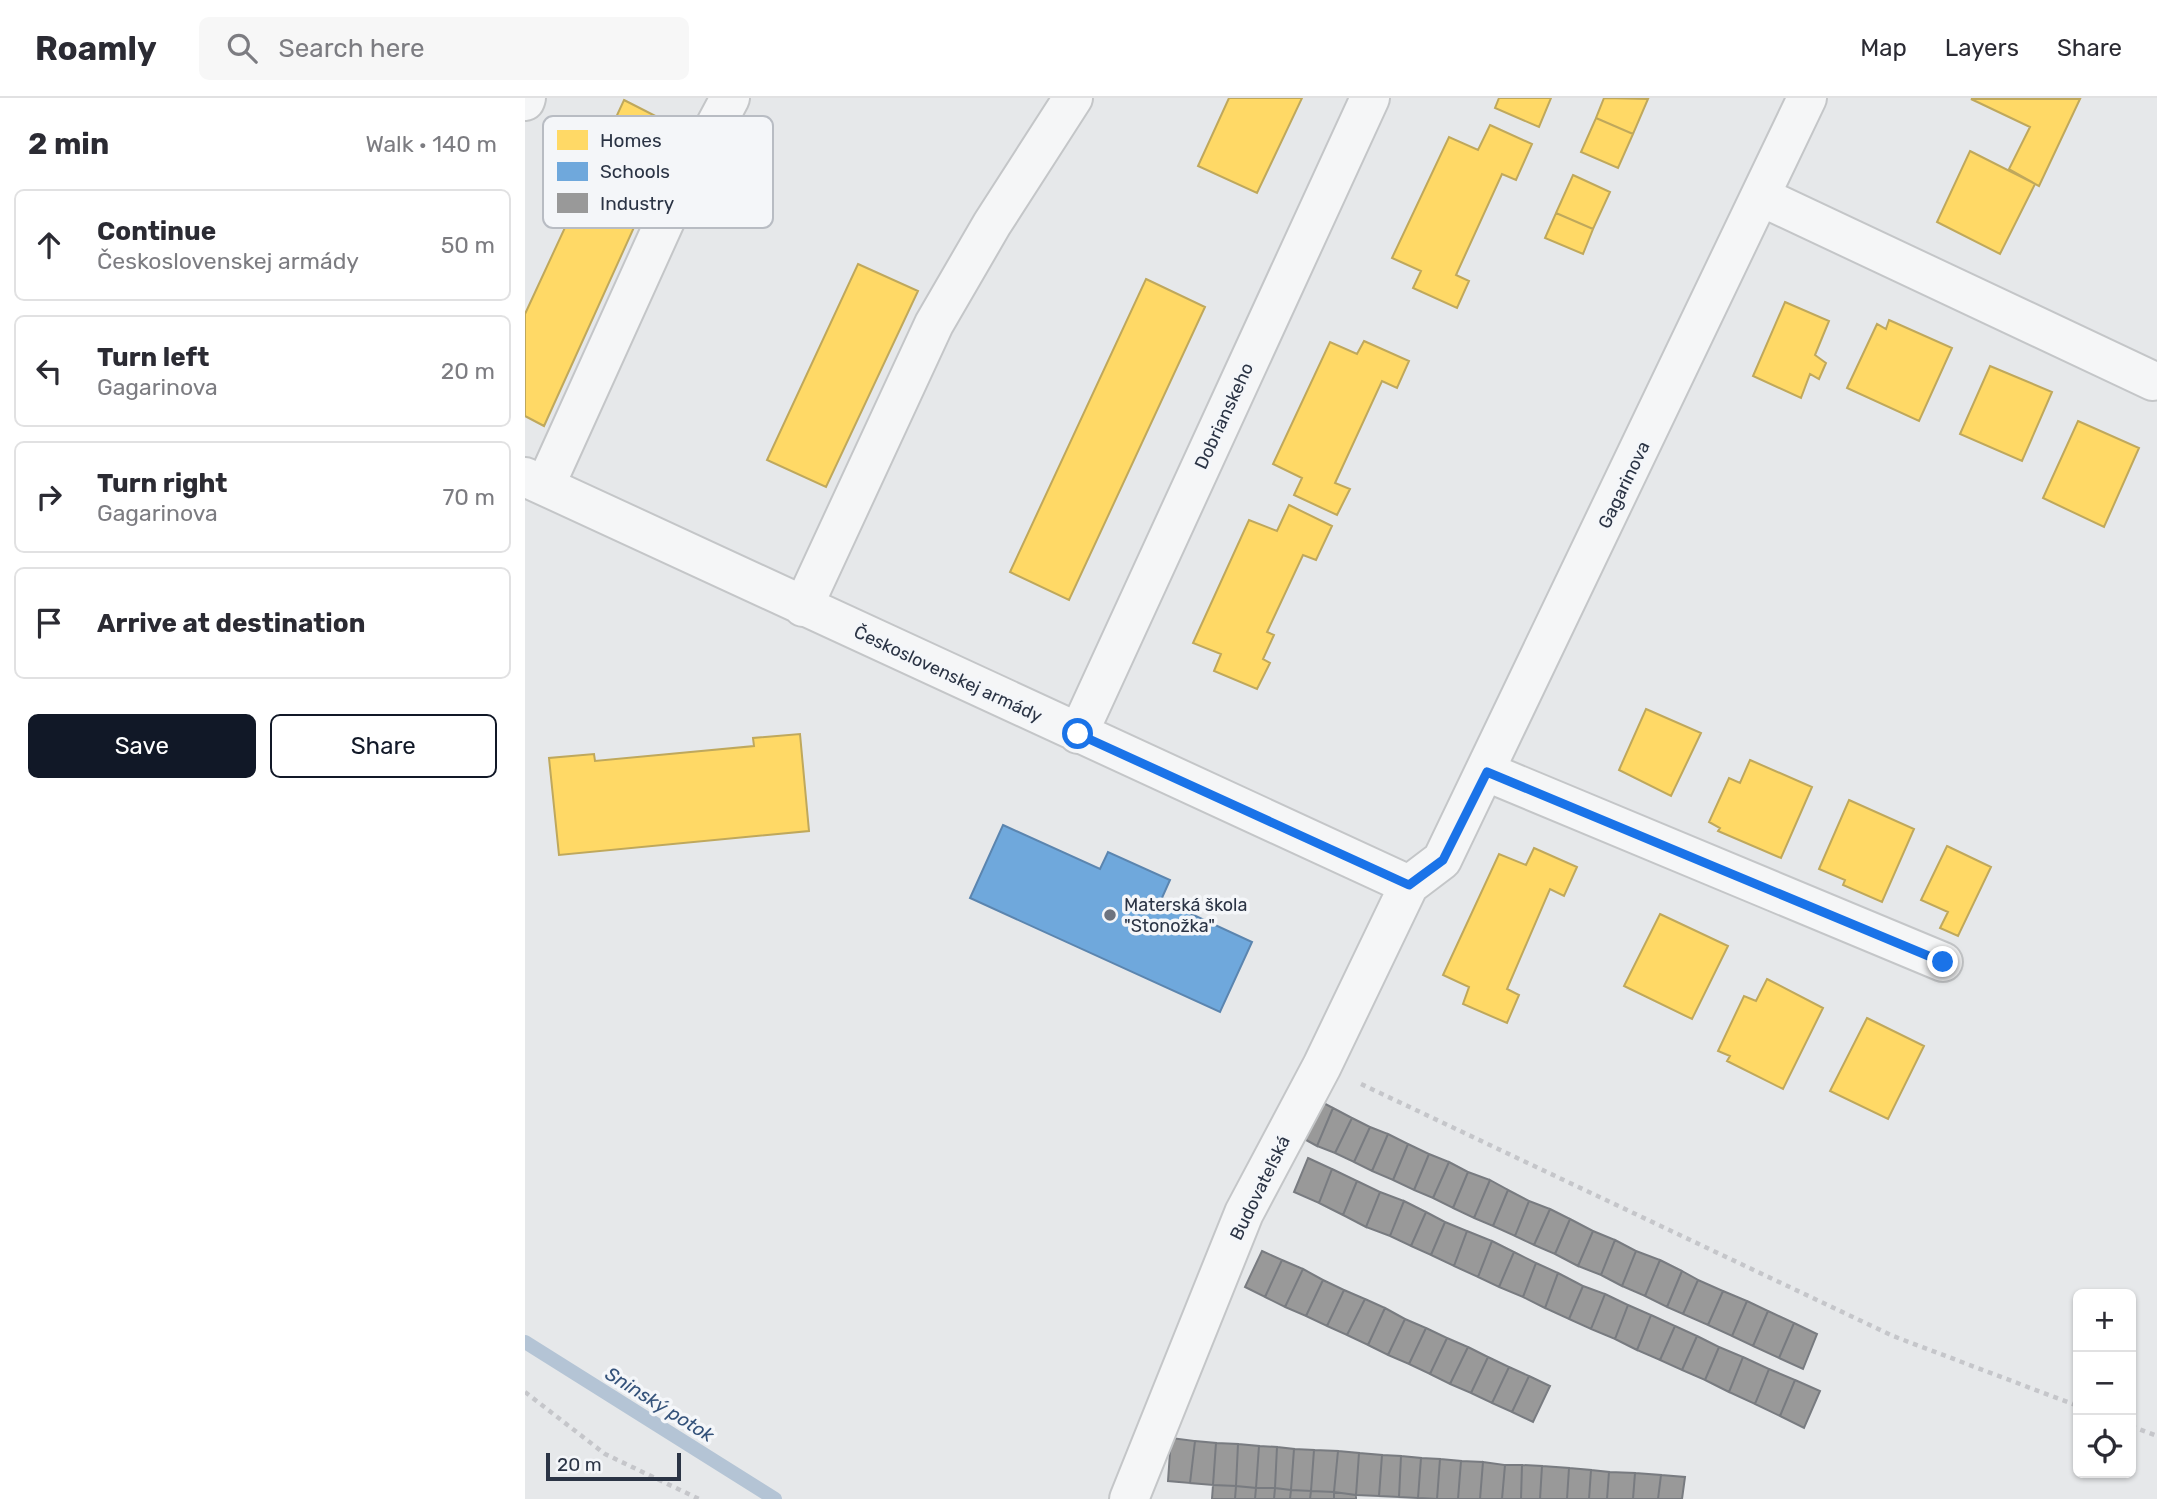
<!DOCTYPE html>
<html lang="en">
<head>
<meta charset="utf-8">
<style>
	body { margin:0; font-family:Rubik,sans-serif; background:#f7f7f7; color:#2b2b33 }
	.controls { position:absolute; right:21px; bottom:21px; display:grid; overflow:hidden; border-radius:10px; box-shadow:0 2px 5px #0004 }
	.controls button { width:63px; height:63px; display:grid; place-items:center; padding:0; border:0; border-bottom:2px solid #e1e1e2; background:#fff; color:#2b2b33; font:35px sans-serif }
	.scale { position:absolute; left:21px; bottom:18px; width:135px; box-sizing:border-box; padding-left:7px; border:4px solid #2b3445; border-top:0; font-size:19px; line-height:24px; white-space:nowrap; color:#2b3445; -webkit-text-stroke:5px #f4f6f9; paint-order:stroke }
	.stop { position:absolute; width:21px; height:21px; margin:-16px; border:5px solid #1a73e8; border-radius:50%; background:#fff }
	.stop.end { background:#1a73e8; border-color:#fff; box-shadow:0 2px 7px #0008 }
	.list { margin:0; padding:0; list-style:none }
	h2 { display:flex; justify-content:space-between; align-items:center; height:91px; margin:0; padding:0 28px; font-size:30px }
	h2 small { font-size:23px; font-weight:400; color:#7c7c81 }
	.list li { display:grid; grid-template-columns:46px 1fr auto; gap:21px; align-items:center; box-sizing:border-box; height:112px; margin:0 14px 14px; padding:0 14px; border:2px solid #e1e1e2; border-radius:10px }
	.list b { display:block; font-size:26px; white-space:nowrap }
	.list p { margin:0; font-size:23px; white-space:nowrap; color:#7c7c81 }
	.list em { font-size:23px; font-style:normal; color:#7c7c81 }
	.actions { display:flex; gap:14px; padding:21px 28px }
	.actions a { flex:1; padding:16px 0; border:2px solid #111827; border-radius:10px; text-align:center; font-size:24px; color:#111827 }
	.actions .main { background:#111827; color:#fff }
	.icon { flex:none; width:38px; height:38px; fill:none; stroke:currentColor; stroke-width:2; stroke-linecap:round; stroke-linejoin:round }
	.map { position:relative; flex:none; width:1632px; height:1401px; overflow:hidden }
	header { display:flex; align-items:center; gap:42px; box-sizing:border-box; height:98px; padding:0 35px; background:#fff; border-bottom:2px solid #e1e1e2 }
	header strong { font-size:33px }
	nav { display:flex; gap:38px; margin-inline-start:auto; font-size:24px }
	.search { width:490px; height:63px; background:#f7f7f7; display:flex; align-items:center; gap:18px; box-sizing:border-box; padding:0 24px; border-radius:10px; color:#7c7c81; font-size:26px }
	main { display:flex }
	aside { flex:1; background:#fff }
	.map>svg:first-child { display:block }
	.homes { fill:#ffd966; stroke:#bfa85c; stroke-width:2 }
	.schools { fill:#6fa8dc; stroke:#5b85af; stroke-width:2 }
	.industry { fill:#999; stroke:#787b80; stroke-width:2 }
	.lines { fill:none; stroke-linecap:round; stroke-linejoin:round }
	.stream { stroke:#b4c4d5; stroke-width:14 }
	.street-casing { stroke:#c4c6c8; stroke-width:42 }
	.path { stroke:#c5c6ca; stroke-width:4.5; stroke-dasharray:5 5; stroke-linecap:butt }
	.street { stroke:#f5f6f7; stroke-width:38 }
	.route { stroke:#1a73e8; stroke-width:9 }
	.poi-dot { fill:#6c737f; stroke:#f4f6f9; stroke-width:2.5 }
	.labels { text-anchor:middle; stroke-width:7; stroke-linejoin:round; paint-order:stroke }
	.street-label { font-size:18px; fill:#2b3445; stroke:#f4f6f9 }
	.poi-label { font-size:18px; fill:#2b3445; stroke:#f4f6f9; text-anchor:start }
	.water-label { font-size:19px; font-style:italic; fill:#34527a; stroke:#f4f6f9 }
	.key { fill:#f4f6f9; stroke:#b8bcc3; stroke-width:2 }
	.key-label { font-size:19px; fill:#2b3445 }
</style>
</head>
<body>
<header>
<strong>Roamly</strong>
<div class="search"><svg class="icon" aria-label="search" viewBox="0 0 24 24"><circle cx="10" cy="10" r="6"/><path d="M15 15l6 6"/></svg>Search here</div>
<nav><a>Map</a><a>Layers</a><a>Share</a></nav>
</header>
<main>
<aside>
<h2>2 min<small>Walk · 140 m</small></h2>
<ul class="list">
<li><svg class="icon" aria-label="ahead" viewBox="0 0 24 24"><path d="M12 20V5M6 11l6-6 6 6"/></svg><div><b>Continue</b><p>Československej armády</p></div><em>50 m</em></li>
<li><svg class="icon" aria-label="left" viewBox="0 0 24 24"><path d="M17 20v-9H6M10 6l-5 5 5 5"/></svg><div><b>Turn left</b><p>Gagarinova</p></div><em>20 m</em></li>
<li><svg class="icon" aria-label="right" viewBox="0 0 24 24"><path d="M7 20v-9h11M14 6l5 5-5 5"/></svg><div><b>Turn right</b><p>Gagarinova</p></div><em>70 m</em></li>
<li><svg class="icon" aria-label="arrive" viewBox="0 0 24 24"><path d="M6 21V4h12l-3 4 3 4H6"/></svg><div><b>Arrive at destination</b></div></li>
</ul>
<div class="actions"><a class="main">Save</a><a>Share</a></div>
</aside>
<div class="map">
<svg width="1632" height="1401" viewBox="0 0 1632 1401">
	<rect width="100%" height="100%" fill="#e6e8ea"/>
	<!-- homes -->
	<path class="homes" d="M704,0h73l-45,95 -59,-27z
		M974,0h52l-12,29 -44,-19z
		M1079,0l44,1 -15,35 -37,-16z
		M1446,1h109l-41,87 -30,-17 21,-42z
		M99,2l55,28 -135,298 -19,-10v-102z
		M1071,20l37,16 -15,34 -37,-16z
		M965,27l42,19 -16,36 -14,-6 -46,101 13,6 -12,27 -44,-20 8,-17 -29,-13 57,-121 29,13z
		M1445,53l65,33 -35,70 -63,-32z
		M1048,77l37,17 -17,37 -37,-16z
		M1031,115l37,16 -10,25 -38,-16z
		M333,166l60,27 -92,196 -59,-27z
		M621,181l59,28 -136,293 -59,-28z
		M1260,204l44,19 -14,34 11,8 -7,16 -9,-5 -9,24 -48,-22z
		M1364,222l63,28 -33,73 -72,-33 30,-64 9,5z
		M839,243l45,20 -12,27 -15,-7 -47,102 15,6 -13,26 -43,-20 8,-17 -29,-14 57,-122 27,12z
		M1465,268l62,26 -30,69 -62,-27z
		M1553,323l61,27 -35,79 -61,-29z
		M764,407l43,21 -16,34 -13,-5 -36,77 7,3 -11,24 7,4 -13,26 -43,-18 7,-17 -28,-11 56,-123 28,11z
		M1121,611l55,24 -30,63 -52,-26z
		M275,636l9,97 -250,24 -10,-97 45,-4 1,7 159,-15 -1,-8z
		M1225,662l62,27 -31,71 -63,-27 2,-3 -11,-6 20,-44 11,5z
		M1324,702l65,29 -32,73 -39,-17 2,-5 -26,-11z
		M1422,748l44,21 -33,69 -18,-8 8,-16 -27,-12z
		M1009,750l43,19 -13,29 -14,-7 -43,100 12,6 -12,28 -44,-19 6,-17 -26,-12 56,-121 27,11z
		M1135,816l68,32 -36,73 -68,-33z
		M1242,881l56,29 -40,81 -56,-28 3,-5 -12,-5 26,-55 12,5z
		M1342,920l57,28 -36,73 -58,-28z"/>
	<!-- schools -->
	<path class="schools" d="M478,727l97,44 8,-17 62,28 -9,20 91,42 -32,70 -250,-114z"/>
	<!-- industry -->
	<path class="industry" d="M789,1000l19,10 -16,38 -20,-11z
		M808,1010l19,10 -17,35 -18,-7z
		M827,1020l18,9 -16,35 -19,-9z
		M845,1029l18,7 -16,37 -18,-9z
		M863,1036l20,10 -15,36 -21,-9z
		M883,1046l21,10 -15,36 -21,-10z
		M904,1056l20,8 -16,36 -19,-8z
		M783,1060l24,11 -13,34 -25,-11z
		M924,1064l19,10 -15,36 -20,-10z
		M807,1071l25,12 -14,34 -24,-12z
		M943,1074l22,8 -16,38 -21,-10z
		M965,1082l18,10 -15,36 -19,-8z
		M832,1083l23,11 -14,35 -23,-12z
		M983,1092l21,11 -14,35 -22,-10z
		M855,1094l24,9 -14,35 -24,-9z
		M879,1103l22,11 -15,34 -21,-10z
		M1004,1103l21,8 -16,36 -19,-9z
		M1025,1111l20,10 -15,35 -21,-9z
		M901,1114l19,10 -14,33 -20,-9z
		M1045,1121l23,12 -15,35 -23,-12z
		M920,1124l22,9 -13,35 -23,-11z
		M942,1133l25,10 -14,36 -24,-11z
		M1068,1133l22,9 -14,35 -23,-9z
		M1090,1142l21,11 -14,35 -21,-11z
		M967,1143l22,11 -15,35 -21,-10z
		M737,1153l20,9 -17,37 -20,-10z
		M1111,1153l24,9 -15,36 -23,-10z
		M989,1154l22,11 -13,34 -24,-10z
		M757,1162l21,9 -18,38 -20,-10z
		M1135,1162l22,11 -15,36 -22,-11z
		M1011,1165l22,10 -13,35 -22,-11z
		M778,1171l20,11 -17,36 -21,-9z
		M1157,1173l16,9 -15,34 -16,-7z
		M1033,1175l25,13 -14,33 -24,-11z
		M798,1182l21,10 -17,36 -21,-10z
		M1173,1182l25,11 -15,34 -25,-11z
		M1058,1188l22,8 -14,35 -22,-10z
		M819,1192l21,9 -18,36 -20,-9z
		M1198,1193l24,10 -15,35 -24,-11z
		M1080,1196l23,11 -13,34 -24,-10z
		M840,1201l20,9 -17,37 -21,-10z
		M1222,1203l21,10 -15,35 -21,-10z
		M1103,1207l23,10 -14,35 -22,-11z
		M860,1210l20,11 -17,36 -20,-10z
		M1243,1213l26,12 -15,35 -26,-12z
		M1126,1217l24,11 -15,34 -23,-10z
		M880,1221l21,9 -17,36 -21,-9z
		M1269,1225l23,11 -14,35 -24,-11z
		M1150,1228l22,10 -15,34 -22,-10z
		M901,1230l21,10 -17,36 -21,-10z
		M1172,1238l22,11 -14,33 -23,-10z
		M922,1240l21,9 -18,37 -20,-10z
		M943,1249l20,10 -17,36 -21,-9z
		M1194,1249l24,10 -14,35 -24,-12z
		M963,1259l21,10 -17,36 -21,-10z
		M1218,1259l26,12 -14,35 -26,-12z
		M984,1269l20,9 -17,36 -20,-9z
		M1244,1271l26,11 -15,36 -25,-12z
		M1004,1278l21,10 -17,36 -21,-10z
		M1270,1282l25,11 -16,37 -24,-12z
		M646,1340l24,3 -5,42 -22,-2z
		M670,1343l21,2 -3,42 -23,-2z
		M691,1345l22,1 -2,42 -23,-1z
		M713,1346l21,2 -3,42 -20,-2z
		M734,1348l18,1 -2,41h-19z
		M752,1349l17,2 -3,41 -16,-2z
		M769,1351l20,1 -3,41 -20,-1z
		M789,1352l24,1 -4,41 -23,-1z
		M813,1353l21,2 -3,42 -22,-3z
		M834,1355l23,2 -3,41 -23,-1z
		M857,1357l19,1 -2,41 -20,-1z
		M876,1358l20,2 -3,40 -19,-1z
		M896,1360l19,1 -3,40 -19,-1z
		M915,1361l21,2 -3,38h-21z
		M936,1363l22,1 -3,37h-22z
		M958,1364l22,3 -3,34h-22z
		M980,1367h17l-1,34h-19z
		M997,1367l20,1 -2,33h-19z
		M1017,1368l27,2 -2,31h-27z
		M1044,1370l22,2 -2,29h-22z
		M1066,1372l18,2 -2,27h-18z
		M1084,1374l26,1 -2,26h-26z
		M1110,1375l26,2 -3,24h-25z
		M1136,1377l24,2 -3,22h-24z
		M688,1387l23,1 -1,13h-23z
		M711,1388l20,2 -1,11h-20z
		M731,1390h19l-1,11h-19z
		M750,1390l16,2 -1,9h-16z
		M766,1392l20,1 -1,8h-20z
		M786,1393l23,1v7h-24z
		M809,1394l22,3v4h-22z"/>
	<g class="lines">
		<!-- stream -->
		<path class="stream" d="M0,1244l250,157"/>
		<!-- street casing -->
		<g class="street-casing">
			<path id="street" d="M0,3l1,-3
				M1237,99l391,184
				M0,379l884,408
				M20,388l124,-274 61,-114
				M278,509l131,-283 58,-100 81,-126
				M553,636l292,-636
				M962,674l456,190
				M604,1401l115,-286 78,-147 87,-181 33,-25 365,-762"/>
		</g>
		<!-- path -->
		<path class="path" d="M836,986l532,252 185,70
			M0,1294l80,62 94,45
			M1606,1328l26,10"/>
		<!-- street -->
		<use href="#street" class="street"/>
	</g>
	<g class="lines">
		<!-- route -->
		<path class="route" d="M553,636l331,151 34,-25 44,-88 456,190"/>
	</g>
	<!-- markers -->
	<circle class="poi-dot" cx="585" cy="817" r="7"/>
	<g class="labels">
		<!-- street labels -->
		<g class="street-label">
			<text transform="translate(699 318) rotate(-65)" y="6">Dobrianskeho</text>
			<text transform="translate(1099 387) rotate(-64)" y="6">Gagarinova</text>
			<text transform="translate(423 576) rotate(25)" y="6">Československej armády</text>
			<text transform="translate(735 1090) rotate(-64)" y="6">Budovateľská</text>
		</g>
		<!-- poi labels -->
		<g class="poi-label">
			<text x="599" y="813">Materská škola<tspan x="599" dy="21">"Stonožka"</tspan></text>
		</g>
		<!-- water labels -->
		<g class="water-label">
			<text transform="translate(135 1306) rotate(32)" y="7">Sninský potok</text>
		</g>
	</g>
	<!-- legend -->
	<rect x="18" y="18" width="230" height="112" rx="10" class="key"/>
	<rect x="32" y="32" width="31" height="20" fill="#ffd966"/>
	<rect x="32" y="64" width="31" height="19" fill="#6fa8dc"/>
	<rect x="32" y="95" width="31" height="20" fill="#999"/>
	<g class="key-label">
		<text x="75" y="49">Homes</text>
		<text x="75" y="80">Schools</text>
		<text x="75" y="112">Industry</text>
	</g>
</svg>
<div class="controls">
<button>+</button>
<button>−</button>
<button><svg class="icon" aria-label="locate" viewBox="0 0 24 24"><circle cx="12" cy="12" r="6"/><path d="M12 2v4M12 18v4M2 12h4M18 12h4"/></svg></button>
</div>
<div class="scale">20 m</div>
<div class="stop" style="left:553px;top:636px"></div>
<div class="stop end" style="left:1418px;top:864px"></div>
</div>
</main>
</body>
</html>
